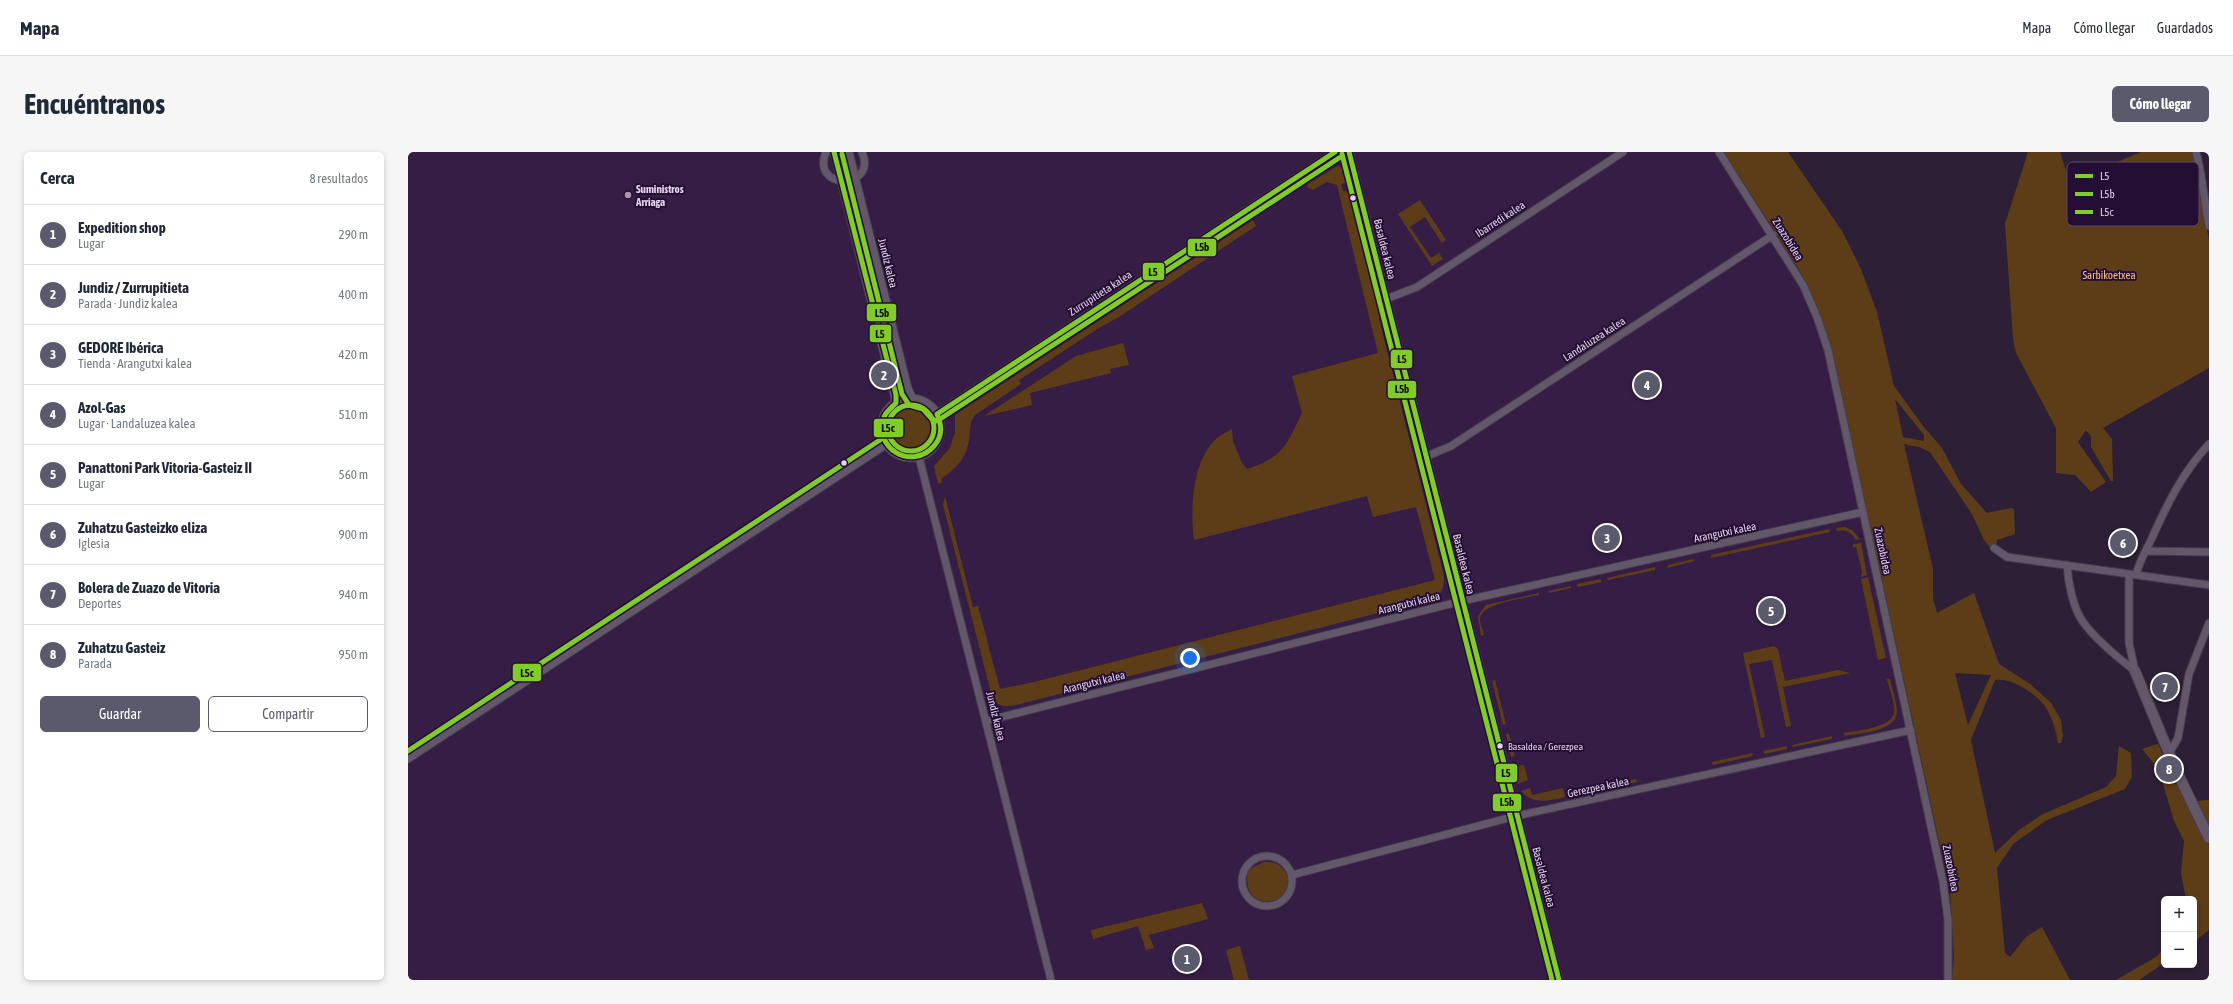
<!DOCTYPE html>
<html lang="es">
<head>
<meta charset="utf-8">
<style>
	body { margin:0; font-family:"Asap Condensed",sans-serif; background:#f6f6f7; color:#1f2937 }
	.controls { position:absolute; right:12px; bottom:12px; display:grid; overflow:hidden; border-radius:6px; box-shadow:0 2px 6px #0003 }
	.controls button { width:36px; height:36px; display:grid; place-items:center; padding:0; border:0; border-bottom:1px solid #e0e1e3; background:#fff; color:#1f2937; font:20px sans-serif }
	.you { position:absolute; left:782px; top:506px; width:14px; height:14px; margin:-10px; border:3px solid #fff; border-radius:50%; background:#1a73e8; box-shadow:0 0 0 6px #1a73e833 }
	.badge { display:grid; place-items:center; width:26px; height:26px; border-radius:50%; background:#5a5a6c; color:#fff; font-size:13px; font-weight:700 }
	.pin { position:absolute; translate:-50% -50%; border:2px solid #fff; box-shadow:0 1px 4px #0006 }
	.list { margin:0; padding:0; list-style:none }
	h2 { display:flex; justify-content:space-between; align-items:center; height:52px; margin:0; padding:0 16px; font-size:17px }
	h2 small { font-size:13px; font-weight:400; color:#747a83 }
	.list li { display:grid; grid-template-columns:26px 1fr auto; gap:12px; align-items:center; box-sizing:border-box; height:60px; padding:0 16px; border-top:1px solid #e0e1e3 }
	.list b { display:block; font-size:15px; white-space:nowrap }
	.list p { margin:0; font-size:13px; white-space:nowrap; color:#747a83 }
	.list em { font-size:13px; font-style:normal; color:#747a83 }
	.actions { display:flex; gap:8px; padding:12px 16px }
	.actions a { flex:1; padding:9px 0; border:1px solid #5a5a6c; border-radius:6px; text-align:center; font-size:14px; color:#5a5a6c }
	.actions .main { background:#5a5a6c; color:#fff }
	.map { position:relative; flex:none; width:1801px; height:828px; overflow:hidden; border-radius:6px }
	header { display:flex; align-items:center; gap:24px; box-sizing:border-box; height:56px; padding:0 20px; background:#fff; border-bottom:1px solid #e0e1e3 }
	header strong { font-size:19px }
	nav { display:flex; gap:22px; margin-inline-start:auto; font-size:14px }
	.intro { display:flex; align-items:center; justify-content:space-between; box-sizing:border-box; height:96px; padding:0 24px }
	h1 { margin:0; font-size:28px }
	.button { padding:10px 18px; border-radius:6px; background:#5a5a6c; color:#fff; font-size:14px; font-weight:700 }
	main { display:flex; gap:24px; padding:0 24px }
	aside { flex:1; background:#fff; border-radius:6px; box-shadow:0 2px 6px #0003 }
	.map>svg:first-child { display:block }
	.built { fill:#361d46 }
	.green { fill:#5d3d18; fill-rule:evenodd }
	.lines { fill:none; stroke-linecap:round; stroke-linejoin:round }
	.street-casing { stroke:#463c4e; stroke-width:9 }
	.secondary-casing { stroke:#463c4e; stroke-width:12 }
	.street { stroke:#63586a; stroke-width:7 }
	.secondary { stroke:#63586a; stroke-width:10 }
	.bus-1-casing { stroke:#250e33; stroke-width:8 }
	.bus-2-casing { stroke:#250e33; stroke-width:8 }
	.bus-3-casing { stroke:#250e33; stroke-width:8 }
	.bus-1 { stroke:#80cc28; stroke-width:5 }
	.bus-2 { stroke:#80cc28; stroke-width:5 }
	.bus-3 { stroke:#80cc28; stroke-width:5 }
	.poi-dot { fill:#a295ad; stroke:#250e33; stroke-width:1.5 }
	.bus-dot { fill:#e1d4ed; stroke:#250e33; stroke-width:1.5 }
	.labels { text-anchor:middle; stroke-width:4; stroke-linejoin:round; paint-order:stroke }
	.bus-label { font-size:10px; fill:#e1d4ed; stroke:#250e33; text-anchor:start }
	.poi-label { font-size:11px; font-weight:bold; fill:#e1d4ed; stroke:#250e33; text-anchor:start }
	.street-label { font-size:11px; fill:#e1d4ed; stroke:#250e33 }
	.park-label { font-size:11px; fill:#fcc17b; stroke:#250e33 }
	.key { fill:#250e33; stroke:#5d496b; stroke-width:1 }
	.key-label { font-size:11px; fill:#e1d4ed }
	.line-badge { stroke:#250e33; stroke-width:1.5 }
	.pale-badge-label { font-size:11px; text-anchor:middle; font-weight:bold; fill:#111 }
</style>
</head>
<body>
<header>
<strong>Mapa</strong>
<nav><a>Mapa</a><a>Cómo llegar</a><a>Guardados</a></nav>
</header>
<div class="intro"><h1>Encuéntranos</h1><a class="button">Cómo llegar</a></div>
<main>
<aside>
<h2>Cerca<small>8 resultados</small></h2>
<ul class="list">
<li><span class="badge">1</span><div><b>Expedition shop</b><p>Lugar</p></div><em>290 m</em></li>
<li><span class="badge">2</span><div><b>Jundiz / Zurrupitieta</b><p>Parada · Jundiz kalea</p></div><em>400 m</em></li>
<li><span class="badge">3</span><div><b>GEDORE Ibérica</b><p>Tienda · Arangutxi kalea</p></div><em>420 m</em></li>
<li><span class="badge">4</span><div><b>Azol-Gas</b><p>Lugar · Landaluzea kalea</p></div><em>510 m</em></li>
<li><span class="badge">5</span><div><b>Panattoni Park Vitoria-Gasteiz II</b><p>Lugar</p></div><em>560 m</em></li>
<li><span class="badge">6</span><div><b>Zuhatzu Gasteizko eliza</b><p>Iglesia</p></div><em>900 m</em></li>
<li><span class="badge">7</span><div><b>Bolera de Zuazo de Vitoria</b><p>Deportes</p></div><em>940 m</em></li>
<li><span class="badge">8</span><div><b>Zuhatzu Gasteiz</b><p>Parada</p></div><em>950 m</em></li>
</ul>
<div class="actions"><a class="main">Guardar</a><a>Compartir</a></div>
</aside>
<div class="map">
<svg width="1801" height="828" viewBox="0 0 1801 828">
	<rect width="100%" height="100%" fill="#2d2036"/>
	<!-- built -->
	<path class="built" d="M0,0h1316l76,119 10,19 22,61 118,540 4,66 -2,23h-1544z"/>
	<!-- green -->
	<path class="green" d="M430,0h7l6,23 -7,2z
		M1316,0h64l54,79 19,38 16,43 17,74 29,40 19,22 19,36 26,29 24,-5 3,1 1,25 -18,6 -2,13 -11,-13 -12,-26 -42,-62 -11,-5 -15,-3 29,125v29l4,15 37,-20 25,71 31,20 21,19 10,17 2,16 -2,7h-3c-2,-13 -6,-27 -14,-38 -9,-12 -33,-28 -49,-25l-24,60 24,113 24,-23 24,-16 63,-27 10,-11 3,-30 12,7 1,24 -7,12 -78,31 -34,24 -16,24 8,85 5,4 16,-20 16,-10 28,53h-118l2,-23 -4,-66 -118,-540 -22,-61 -10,-19zM1487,247l29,36v6l-21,-4zM1547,521l36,2 -23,50z
		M1620,0h32l7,22 10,5 64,-27h52l6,21 2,26 8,41v128l-106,60 9,11 1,42h-2l-20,-34v-11l-5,-6 -8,12 28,40 -15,10 -16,-17 -19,-2v-45l-40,-75 -3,-14 -8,-115z
		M929,14l7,2 1,3 -3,1 4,11 -5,1 2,7 8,1 31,123 -3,4 64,253c2,12 1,21 -10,27l-417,106c-10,2 -19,2 -24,-8l-49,-192 2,-9 28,111 5,-1 22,83 34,-7 401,-102 -19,-73 -43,10 -6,-21 -173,44c-4,-30 -2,-79 22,-101 4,-4 11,-7 16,-10l1,12 9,22 5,6c36,-11 40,-25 55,-56l-10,-37 86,-23 -41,-168 -10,-3 -14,8 -6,-3 1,-3z
		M446,33l50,201 -7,2 -50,-202z
		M1012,48l26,40 -4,3 -17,-26 -15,10 21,31 8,-5 4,6 -11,7 -34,-52z
		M845,68l3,6 -137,91 -20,11 -80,52 2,4 -46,31c-7,8 -4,21 -7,30 -4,16 -14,25 -27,34l1,3 -4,2 -4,-18 16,-18 5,-16v-17z
		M715,191l6,22 -19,4 1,4 -81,20 2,12 -48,11 92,-60z
		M478 276a25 25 0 1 1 50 0a25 25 0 1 1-50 0Z
		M1437,375l7,3 8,9 -4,1c-4,-8 -11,-11 -19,-9l-1,-3z
		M1421,377l1,3 -119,26v-3z
		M1453,391l6,32 -6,2 1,-6 -6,-24 -3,1v-4z
		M1285,407l2,2 -28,7 1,-3z
		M1247,415v3l-47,10 -1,-2z
		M1460,425l18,81 -8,2 -17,-81z
		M1193,427l1,3 -24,5 -1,-3z
		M1163,434v2l-22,5 -1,-2z
		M1131,441v2c-13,3 -59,8 -59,24 0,5 3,11 4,16l-3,1 -3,-20 8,-11z
		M1366,494l4,3 7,32 53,-11 12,3 -67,14 8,39 -5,1 -14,-67 -23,4 16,73 -4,1 -18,-85z
		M1479,527h3c2,10 6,20 7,31 1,22 -36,23 -52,26l-2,-3c12,-2 48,-5 51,-20 2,-9 -5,-24 -7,-34z
		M1087,528l11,44 -3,1 -11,-44z
		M1770,528l1,4 -27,10 -2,-4z
		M1098,582h3l6,22 -4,1z
		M1424,584v3l-39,8 -1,-2z
		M1750,592l18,41h2l31,60v85l-15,12v-43h-8l-5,-26 3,-32 -10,-20 -15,-51 -17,-21z
		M1379,594v3l-22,5 -2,-3z
		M1344,601l1,3 -40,9 -1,-3z
		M1109,612l1,2 6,-1 4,15 -10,4 -5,-19z
		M1228,627l1,3 -48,10 -1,-3z
		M1122,636l2,7 31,-7 2,9c-16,4 -32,8 -44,-6z
		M1801,648v29l-14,-28z
		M856,710c13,-1 18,5 25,15 -1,5 -1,12 -3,16 -5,6 -9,7 -16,8 -20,3 -25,-15 -22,-31z
		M794,751l6,16 -59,16 5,13 -8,2 -8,-24 -45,13 -2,-9z
		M832,794l9,34h-15l-8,-30z
		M1756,797v14l-25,17h-23l40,-23z"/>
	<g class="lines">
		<!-- street casing -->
		<g class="street-casing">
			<path id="street" d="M418,0c-16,39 52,38 36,0
				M426,0l62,251
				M441,0l59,236 5,11
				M941,0l210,828
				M1311,0l84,133 14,32 11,33 115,532 5,38v60
				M1788,0c7,25 8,49 13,74
				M978,147l31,-12 206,-135
				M473 276a30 30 0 1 1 60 0a30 30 0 1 1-60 0Z
				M529,262l398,-262
				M511,305l132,523
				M1017,305l26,-11 322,-211
				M1586,396l13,9 202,28
				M1738,399l63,1
				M1659,413c1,17 6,43 16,57 13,18 34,35 52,49
				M1721,422v69l6,28
				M1728,423c3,-13 10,-25 16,-37 15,-34 31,-66 57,-94
				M578,569l476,-120 401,-89
				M1762,600l8,-14 11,-64 20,-51
				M0,607l479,-315
				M834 729a25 25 0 1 1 50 0a25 25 0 1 1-50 0Z
				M884,723l224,-59 395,-86"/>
		</g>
		<!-- secondary casing -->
		<g class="secondary-casing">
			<path id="secondary" d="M1727,519l41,99 33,68"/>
		</g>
		<!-- street -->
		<use href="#street" class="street"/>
		<!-- secondary -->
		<use href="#secondary" class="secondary"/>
		<!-- bus-1 casing -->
		<g class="bus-1-casing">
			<path id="bus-1" d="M426,0l62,243v8c-4,4 -10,9 -12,14 -11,32 28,54 50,29 9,-10 8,-21 3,-32l398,-262
				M941,0l210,828"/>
		</g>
		<!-- bus-2 casing -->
		<g class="bus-2-casing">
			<path id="bus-2" d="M434,2l60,240 7,11 14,4 9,10 5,2 402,-263
				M934,2l210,826"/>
		</g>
		<!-- bus-3 casing -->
		<g class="bus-3-casing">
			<path id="bus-3" d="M480 276a23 23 0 1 1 46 0a23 23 0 1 1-46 0Z
				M0,599l475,-313"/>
		</g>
		<!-- bus-1 -->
		<use href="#bus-1" class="bus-1"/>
		<!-- bus-2 -->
		<use href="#bus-2" class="bus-2"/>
		<!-- bus-3 -->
		<use href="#bus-3" class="bus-3"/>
	</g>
	<!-- markers -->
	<circle class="poi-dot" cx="220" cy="43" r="4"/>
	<g class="bus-dot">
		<circle cx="945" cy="46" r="3.5"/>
		<circle cx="436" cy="311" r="3.5"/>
		<circle cx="1092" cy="594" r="3.5"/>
	</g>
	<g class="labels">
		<!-- bus labels -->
		<g class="bus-label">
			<text x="1100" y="598">Basaldea / Gerezpea</text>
		</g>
		<!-- poi labels -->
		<g class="poi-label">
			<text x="228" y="41">Suministros<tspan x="228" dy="13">Arriaga</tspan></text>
		</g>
		<!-- street labels -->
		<g class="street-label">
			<text transform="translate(1092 67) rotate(-33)" y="4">Ibarredi kalea</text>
			<text transform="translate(1380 87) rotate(58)" y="4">Zuazobidea</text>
			<text transform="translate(977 97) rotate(76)" y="4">Basaldea kalea</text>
			<text transform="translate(480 111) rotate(76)" y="4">Jundiz kalea</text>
			<text transform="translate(692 141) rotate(-33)" y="4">Zurrupitieta kalea</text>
			<text transform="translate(1186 187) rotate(-33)" y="4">Landaluzea kalea</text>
			<text transform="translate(1317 380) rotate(-12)" y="4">Arangutxi kalea</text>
			<text transform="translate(1475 399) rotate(78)" y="4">Zuazobidea</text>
			<text transform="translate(1056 412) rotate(76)" y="4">Basaldea kalea</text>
			<text transform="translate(1001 451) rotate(-14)" y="4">Arangutxi kalea</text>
			<text transform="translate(686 530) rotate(-14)" y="4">Arangutxi kalea</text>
			<text transform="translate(588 564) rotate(76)" y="4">Jundiz kalea</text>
			<text transform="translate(1190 635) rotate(-12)" y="4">Gerezpea kalea</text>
			<text transform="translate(1543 716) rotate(79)" y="4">Zuazobidea</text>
			<text transform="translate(1136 725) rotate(75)" y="4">Basaldea kalea</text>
		</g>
		<!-- park labels -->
		<g class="park-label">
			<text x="1701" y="127">Sarbikoetxea</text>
		</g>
	</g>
	<!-- legend -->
	<rect x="1659" y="10" width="132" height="64" rx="6" class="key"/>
	<rect x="1667" y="22" width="18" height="4" fill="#80cc28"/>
	<rect x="1667" y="40" width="18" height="4" fill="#80cc28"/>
	<rect x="1667" y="58" width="18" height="4" fill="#80cc28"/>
	<g class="key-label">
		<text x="1692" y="28">L5</text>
		<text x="1692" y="46">L5b</text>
		<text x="1692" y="64">L5c</text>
	</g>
	<g class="line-badge">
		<rect x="779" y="86" width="30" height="19" rx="4" fill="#80cc28"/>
		<rect x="734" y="110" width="23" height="19" rx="4" fill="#80cc28"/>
		<rect x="458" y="151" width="31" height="19" rx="4" fill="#80cc28"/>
		<rect x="461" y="172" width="23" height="19" rx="4" fill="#80cc28"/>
		<rect x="982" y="197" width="23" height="20" rx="4" fill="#80cc28"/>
		<rect x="979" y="228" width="30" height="19" rx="4" fill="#80cc28"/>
		<rect x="465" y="266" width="31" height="20" rx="4" fill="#80cc28"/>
		<rect x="104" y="511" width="30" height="19" rx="4" fill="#80cc28"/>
		<rect x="1087" y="611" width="23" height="20" rx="4" fill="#80cc28"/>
		<rect x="1084" y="641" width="30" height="19" rx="4" fill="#80cc28"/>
	</g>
	<g class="pale-badge-label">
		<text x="794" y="99">L5b</text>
		<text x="745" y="124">L5</text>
		<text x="474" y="165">L5b</text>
		<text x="472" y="186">L5</text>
		<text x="994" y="211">L5</text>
		<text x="994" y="241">L5b</text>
		<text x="480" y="280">L5c</text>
		<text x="119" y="525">L5c</text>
		<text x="1098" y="625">L5</text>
		<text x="1099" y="654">L5b</text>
	</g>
</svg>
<div class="controls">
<button>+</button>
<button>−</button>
</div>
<div class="you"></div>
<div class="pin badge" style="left:779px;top:807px">1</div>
<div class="pin badge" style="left:476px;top:223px">2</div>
<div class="pin badge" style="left:1199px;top:386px">3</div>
<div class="pin badge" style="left:1239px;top:233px">4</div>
<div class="pin badge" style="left:1363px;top:459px">5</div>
<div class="pin badge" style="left:1715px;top:391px">6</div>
<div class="pin badge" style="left:1757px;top:535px">7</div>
<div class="pin badge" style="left:1761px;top:617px">8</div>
</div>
</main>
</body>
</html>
